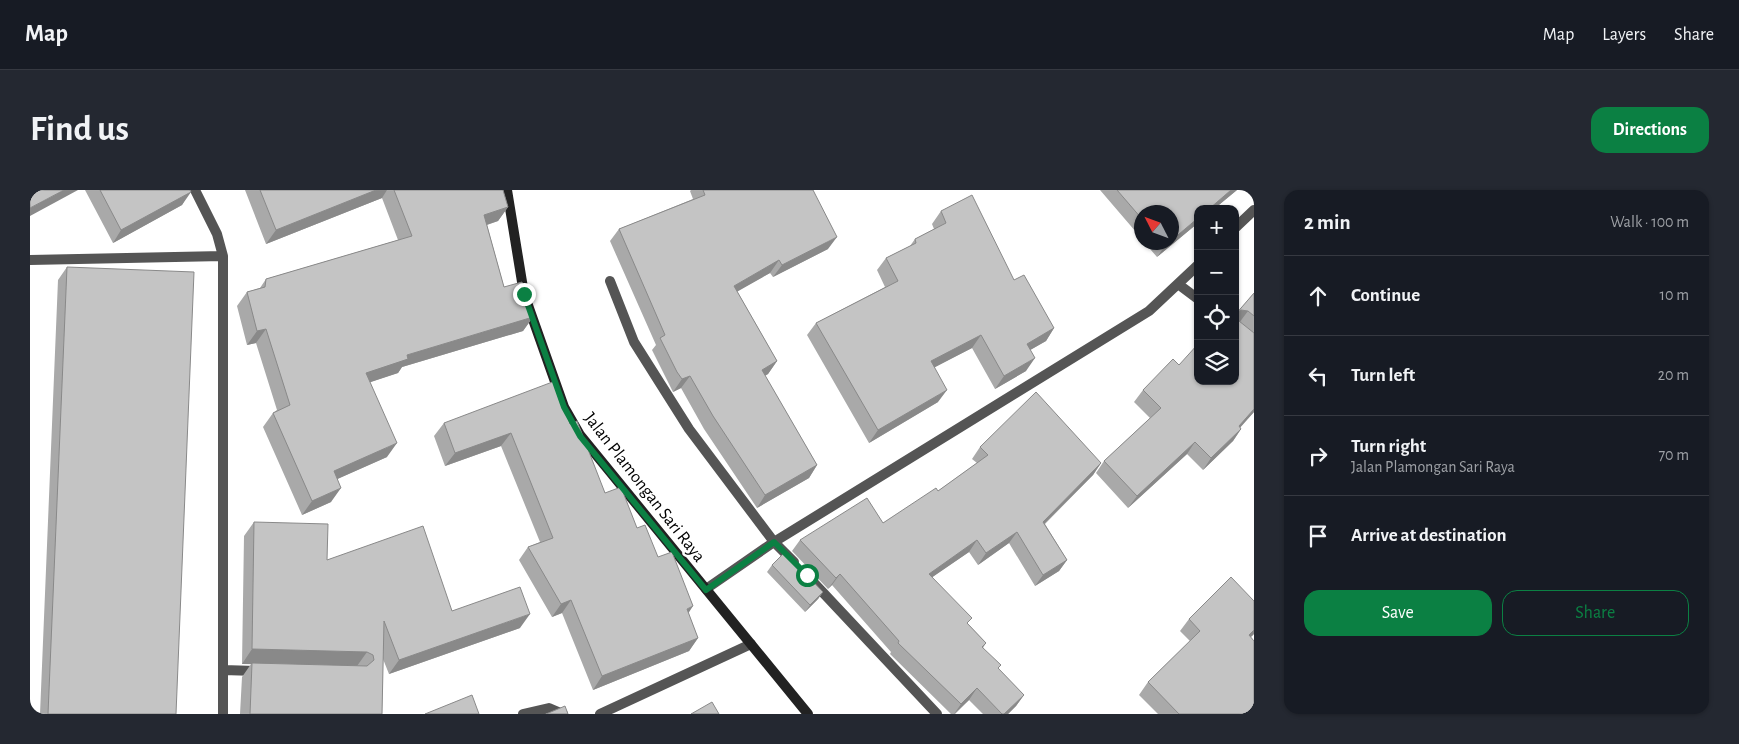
<!DOCTYPE html>
<html lang="en">
<head>
<meta charset="utf-8">
<style>
	body { margin:0; font-family:"Alegreya Sans",sans-serif; background:#242831; color:#f1f3f6 }
	.controls { position:absolute; right:15px; top:15px; display:grid; overflow:hidden; border-radius:10px; box-shadow:0 1px 4px #0004 }
	.controls button { width:45px; height:45px; display:grid; place-items:center; padding:0; border:0; border-bottom:1px solid #363941; background:#171b24; color:#f1f3f6; font:25px sans-serif }
	.compass { position:absolute; left:1104px; top:15px; width:45px; height:45px; border-radius:50%; background:#171b24; box-shadow:0 1px 4px #0004; rotate:312deg }
	.stop { position:absolute; width:15px; height:15px; margin:-11px; border:4px solid #0b8043; border-radius:50%; background:#fff }
	.stop.end { background:#0b8043; border-color:#fff; box-shadow:0 1px 5px #0008 }
	.list { margin:0; padding:0; list-style:none }
	h2 { display:flex; justify-content:space-between; align-items:center; height:65px; margin:0; padding:0 20px; font-size:21px }
	h2 small { font-size:16px; font-weight:400; color:#9ea1a6 }
	.list li { display:grid; grid-template-columns:32px 1fr auto; gap:15px; align-items:center; box-sizing:border-box; height:80px; padding:0 20px; border-top:1px solid #363941 }
	.list b { display:block; font-size:19px; white-space:nowrap }
	.list p { margin:0; font-size:16px; white-space:nowrap; color:#9ea1a6 }
	.list em { font-size:16px; font-style:normal; color:#9ea1a6 }
	.actions { display:flex; gap:10px; padding:15px 20px }
	.actions a { flex:1; padding:11px 0; border:1px solid #0b8043; border-radius:15px; text-align:center; font-size:18px; color:#0b8043 }
	.actions .main { background:#0b8043; color:#fff }
	.icon { flex:none; width:28px; height:28px; fill:none; stroke:currentColor; stroke-width:2; stroke-linecap:round; stroke-linejoin:round }
	.map { position:relative; flex:none; width:1224px; height:524px; overflow:hidden; border-radius:15px }
	header { display:flex; align-items:center; gap:30px; box-sizing:border-box; height:70px; padding:0 25px; background:#171b24; border-bottom:1px solid #363941 }
	header strong { font-size:24px }
	nav { display:flex; gap:28px; margin-inline-start:auto; font-size:18px }
	.intro { display:flex; align-items:center; justify-content:space-between; box-sizing:border-box; height:120px; padding:0 30px }
	h1 { margin:0; font-size:35px }
	.button { padding:12px 22px; border-radius:15px; background:#0b8043; color:#fff; font-size:18px; font-weight:700 }
	main { display:flex; gap:30px; padding:0 30px }
	aside { flex:1; background:#171b24; border-radius:15px; box-shadow:0 1px 4px #0004 }
	.map>svg:first-child { display:block }
	.lines { fill:none; stroke-linecap:round; stroke-linejoin:round }
	.street { stroke:#555; stroke-width:10 }
	.secondary { stroke:#222; stroke-width:10 }
	.wall { fill:#a9a9a9 }
	.shaded-wall { fill:#898989 }
	.building { fill:#c4c4c4; stroke:#898989 }
	.route { stroke:#0b8043; stroke-width:6 }
	.labels { text-anchor:middle; stroke-width:5; stroke-linejoin:round; paint-order:stroke }
	.street-label { font-size:18px; fill:#000; stroke:#fff }
</style>
</head>
<body>
<header>
<strong>Map</strong>
<nav><a>Map</a><a>Layers</a><a>Share</a></nav>
</header>
<div class="intro"><h1>Find us</h1><a class="button">Directions</a></div>
<main>
<div class="map">
<svg width="1224" height="524" viewBox="0 0 1224 524">
	<rect width="100%" height="100%" fill="#fff"/>
	<g class="lines">
		<!-- street -->
		<path class="street" d="M165,0l22,44 6,22v458
			M1205,38l19,-18
			M0,70l193,-4
			M580,91l24,61 55,87 85,113 20,20
			M1148,94l20,15
			M784,393l123,131
			M676,399l68,-47 375,-231 49,-46
			M193,480l36,1
			M493,524l26,-6 14,6
			M570,524l151,-70"/>
		<!-- secondary -->
		<path class="secondary" d="M477,0l17,104 40,113 16,28 228,279"/>
	</g>
	<!-- wall -->
	<path class="wall" d="M55,0h105l-8,15 -69,38z
		M215,0h258l5,17 -10,14 -11,4 17,62 29,30 -10,14 -121,36 -4,6 -28,9 17,75 -50,22 -6,23 -29,13 -39,-88 10,-14 4,-3 -21,-67 -9,2 -10,-39 10,-14 13,-4 6,-9 132,-39 -16,-42 -116,46z
		M661,0h122l15,59 -55,28 -3,-4 -33,18 40,70 -9,13 -3,2 52,89 -8,13 -52,30 -53,-79 -23,-41 -8,4 -21,-42 4,-5 -46,-104 9,-12 74,-30 -3,-8z
		M1070,0h137l-23,19h-16v14l-41,34 -13,-15h28l-30,-30v27z
		M911,21l73,69 40,48 -8,13 -16,9 -4,21 -31,18 -23,-41 -38,19 4,35 -69,41 -62,-108 9,-12 69,-36 -8,-17 9,-12 24,-12 5,-7 19,-10 -2,-5z
		M37,77l109,447h-136l18,-434z
		M1224,103v119l-14,15 1,2 -8,12 -30,29 -16,-16 -59,54 -32,-35 8,-12 46,-43 -16,-16 9,-12 36,-25 19,16 37,-66z
		M414,233l126,1 35,69 32,35 21,29 30,56 10,25 -9,13 -96,39 -31,-77 -10,4 -33,-57 9,-13 12,-5 -39,-96 -56,20 -11,-30z
		M950,257l121,16 -8,12 -48,49 22,36 -8,11 -24,15 -26,-43 -31,22 -9,-13 -37,25 36,47 18,19 -3,5 15,21 26,26 -8,11 -8,8h-25l-14,-14 -14,14h-4l-61,-60 1,-2 -59,-67 -4,4 -36,-38 8,-11 83,-17 55,-32 39,-28 -5,-4z
		M224,332l73,38 125,51 68,17 -131,46 -6,-15 -1,55h-142l2,-37 9,-13h-9l2,-128z
		M742,375l51,27 -5,7 -13,13 -38,-40z
		M1224,411v33l-4,3 4,4v72l-2,-2 -2,3h-92l-19,-19 9,-13 42,-41 -10,-10 9,-12z"/>
	<!-- shaded-wall -->
	<path class="shaded-wall" d="M34,0h14l-48,26v-8z
		M346,0h11l-5,8 -116,46 10,-14z
		M1201,0h6l-23,19h-5z
		M161,2l-9,13 -69,38 8,-13z
		M478,17l-10,14 -24,8 10,-14z
		M1168,28v5l-41,34 8,-11 4,-4h3v-2z
		M807,47l-9,12 -55,28 9,-12z
		M749,70l-9,13 -44,25 8,-12z
		M1211,120l7,1 -9,12 -1,-11z
		M503,127l-10,14 -121,36 -4,6 -42,14 10,-14 41,-18z
		M1024,138l-8,13 -28,16 9,-13z
		M236,139l-10,14 -9,2 10,-14z
		M951,145l-9,13 -50,26 9,-13z
		M1005,168l-9,13 -31,18 9,-13z
		M747,171l-9,13 -15,8 9,-12z
		M660,186l-9,12 -8,4 9,-13z
		M917,200l-9,12 -69,41 9,-13z
		M1224,219v3l-23,26 8,-12z
		M1211,239l-8,12 -30,29 8,-12z
		M481,243l-10,13 -56,20 10,-13z
		M1165,252l-8,12 -59,54 9,-12z
		M367,253l-10,14 -63,28 10,-14z
		M1071,273l-8,12 -58,58 8,-11z
		M787,275l-8,13 -52,30 8,-13z
		M311,298l-10,14 -29,13 10,-14z
		M987,342l-8,11 -31,22 8,-12z
		M947,350l-8,12 -48,33 8,-11z
		M1037,370l-8,11 -24,15 8,-11z
		M810,384l-8,11 -4,4 8,-11z
		M793,402l-5,7 -13,13 5,-7z
		M541,410l-9,13 -10,4 9,-13z
		M663,416l-9,14 3,-11z
		M500,424l-10,14 -131,46 10,-14z
		M1224,440v4l-14,14 9,-13z
		M668,448l-9,13 -96,39 9,-14z
		M222,459l115,3 -10,14 -115,-2z
		M947,498l-8,12 -15,14 7,-10z
		M994,505l-8,11 -8,8h-4z
		M1224,516v3l-4,5h-4z"/>
	<!-- building -->
	<path class="building" d="M0,0h34l-34,18z
		M70,0h90l1,2 -70,38z
		M230,0h116l-100,40z
		M364,0h109l5,17 -24,8 20,72 18,-5 11,35 -126,38 1,4 -42,14 31,70 -63,28 7,17 -29,13 -39,-88 17,-8 -24,-76 -9,2 -10,-39 18,-5 1,-8 146,-43z
		M673,0h110l24,47 -55,28 -3,-5 -45,26 43,75 -15,9 55,95 -52,30 -52,-79 -23,-40 -8,3 -5,-7 -17,-34 5,-3 -46,-106 86,-34z
		M1087,0h114l-22,19h-11v9l-26,22v-28h-30v7z
		M942,5l42,85 10,-5 30,53 -27,16 8,14 -31,18 -23,-41 -50,26 16,29 -69,40 -62,-107 82,-42 -12,-23 30,-15 -1,-4 31,-16 -5,-12z
		M1132,52h7l-4,4z
		M37,77l127,5 -18,442h-128z
		M1224,103v23l-6,-5 -7,-1 -3,2 1,9 15,12v76l-15,17 2,3 -30,29 -16,-16 -58,54 -33,-35 57,-53 -18,-18 30,-31 6,6 19,-21v37h37v-66z
		M525,191l15,43 7,-3 28,72 16,-6 16,41 8,-3 13,32 14,-5 21,54 -6,3 11,29 -96,38 -31,-76 -10,4 -33,-57 25,-9 -42,-105 -56,20 -11,-30z
		M1006,202l65,71 -58,59 24,38 -24,15 -26,-43 -31,21 -9,-13 -48,34 43,44 -5,5 19,20 -4,4 19,18 -3,3 26,27 -20,19h-2l-25,-26 -16,16 -63,-61 1,-2 -59,-67 -4,4 -36,-38 67,-42 16,25 53,-35 2,3 50,-36 -8,-8z
		M224,332l74,2 -1,36 96,-34 29,85 68,-24 10,27 -131,46 -15,-39 -2,93h-132l2,-51 115,3 7,-6 -1,-5 -6,-3 -115,-3z
		M755,362l38,40 -13,13 -38,-40z
		M1201,387l23,24v29l-5,5 5,6v65l-8,8h-67l-31,-32 52,-51 -11,-12z
		M442,505l7,19h-54z
		M682,512l7,12h-28z
		M535,516l3,8h-22z"/>
	<g class="lines">
		<!-- route -->
		<path class="route" d="M494,104l40,113 16,29 126,154 68,-48 33,33"/>
	</g>
	<g class="labels">
		<!-- street labels -->
		<g class="street-label">
			<text transform="translate(615 297) rotate(52)" y="6">Jalan Plamongan Sari Raya</text>
		</g>
	</g>
</svg>
<div class="controls">
<button>+</button>
<button>−</button>
<button><svg class="icon" aria-label="locate" viewBox="0 0 24 24"><circle cx="12" cy="12" r="6"/><path d="M12 2v4M12 18v4M2 12h4M18 12h4"/></svg></button>
<button><svg class="icon" aria-label="layers" viewBox="0 0 24 24"><path d="M12 4l9 5-9 5-9-5zM3 14l9 5 9-5"/></svg></button>
</div>
<svg class="compass" viewBox="-18 -18 36 36"><path d="M0-13l5 13h-10z" fill="#e53935"/><path d="M0 13l5-13h-10z" fill="#9ea1a6"/></svg>
<div class="stop" style="left:777px;top:385px"></div>
<div class="stop end" style="left:494px;top:104px"></div>
</div>
<aside>
<h2>2 min<small>Walk · 100 m</small></h2>
<ul class="list">
<li><svg class="icon" aria-label="ahead" viewBox="0 0 24 24"><path d="M12 20V5M6 11l6-6 6 6"/></svg><div><b>Continue</b></div><em>10 m</em></li>
<li><svg class="icon" aria-label="left" viewBox="0 0 24 24"><path d="M17 20v-9H6M10 6l-5 5 5 5"/></svg><div><b>Turn left</b></div><em>20 m</em></li>
<li><svg class="icon" aria-label="right" viewBox="0 0 24 24"><path d="M7 20v-9h11M14 6l5 5-5 5"/></svg><div><b>Turn right</b><p>Jalan Plamongan Sari Raya</p></div><em>70 m</em></li>
<li><svg class="icon" aria-label="arrive" viewBox="0 0 24 24"><path d="M6 21V4h12l-3 4 3 4H6"/></svg><div><b>Arrive at destination</b></div></li>
</ul>
<div class="actions"><a class="main">Save</a><a>Share</a></div>
</aside>
</main>
</body>
</html>
